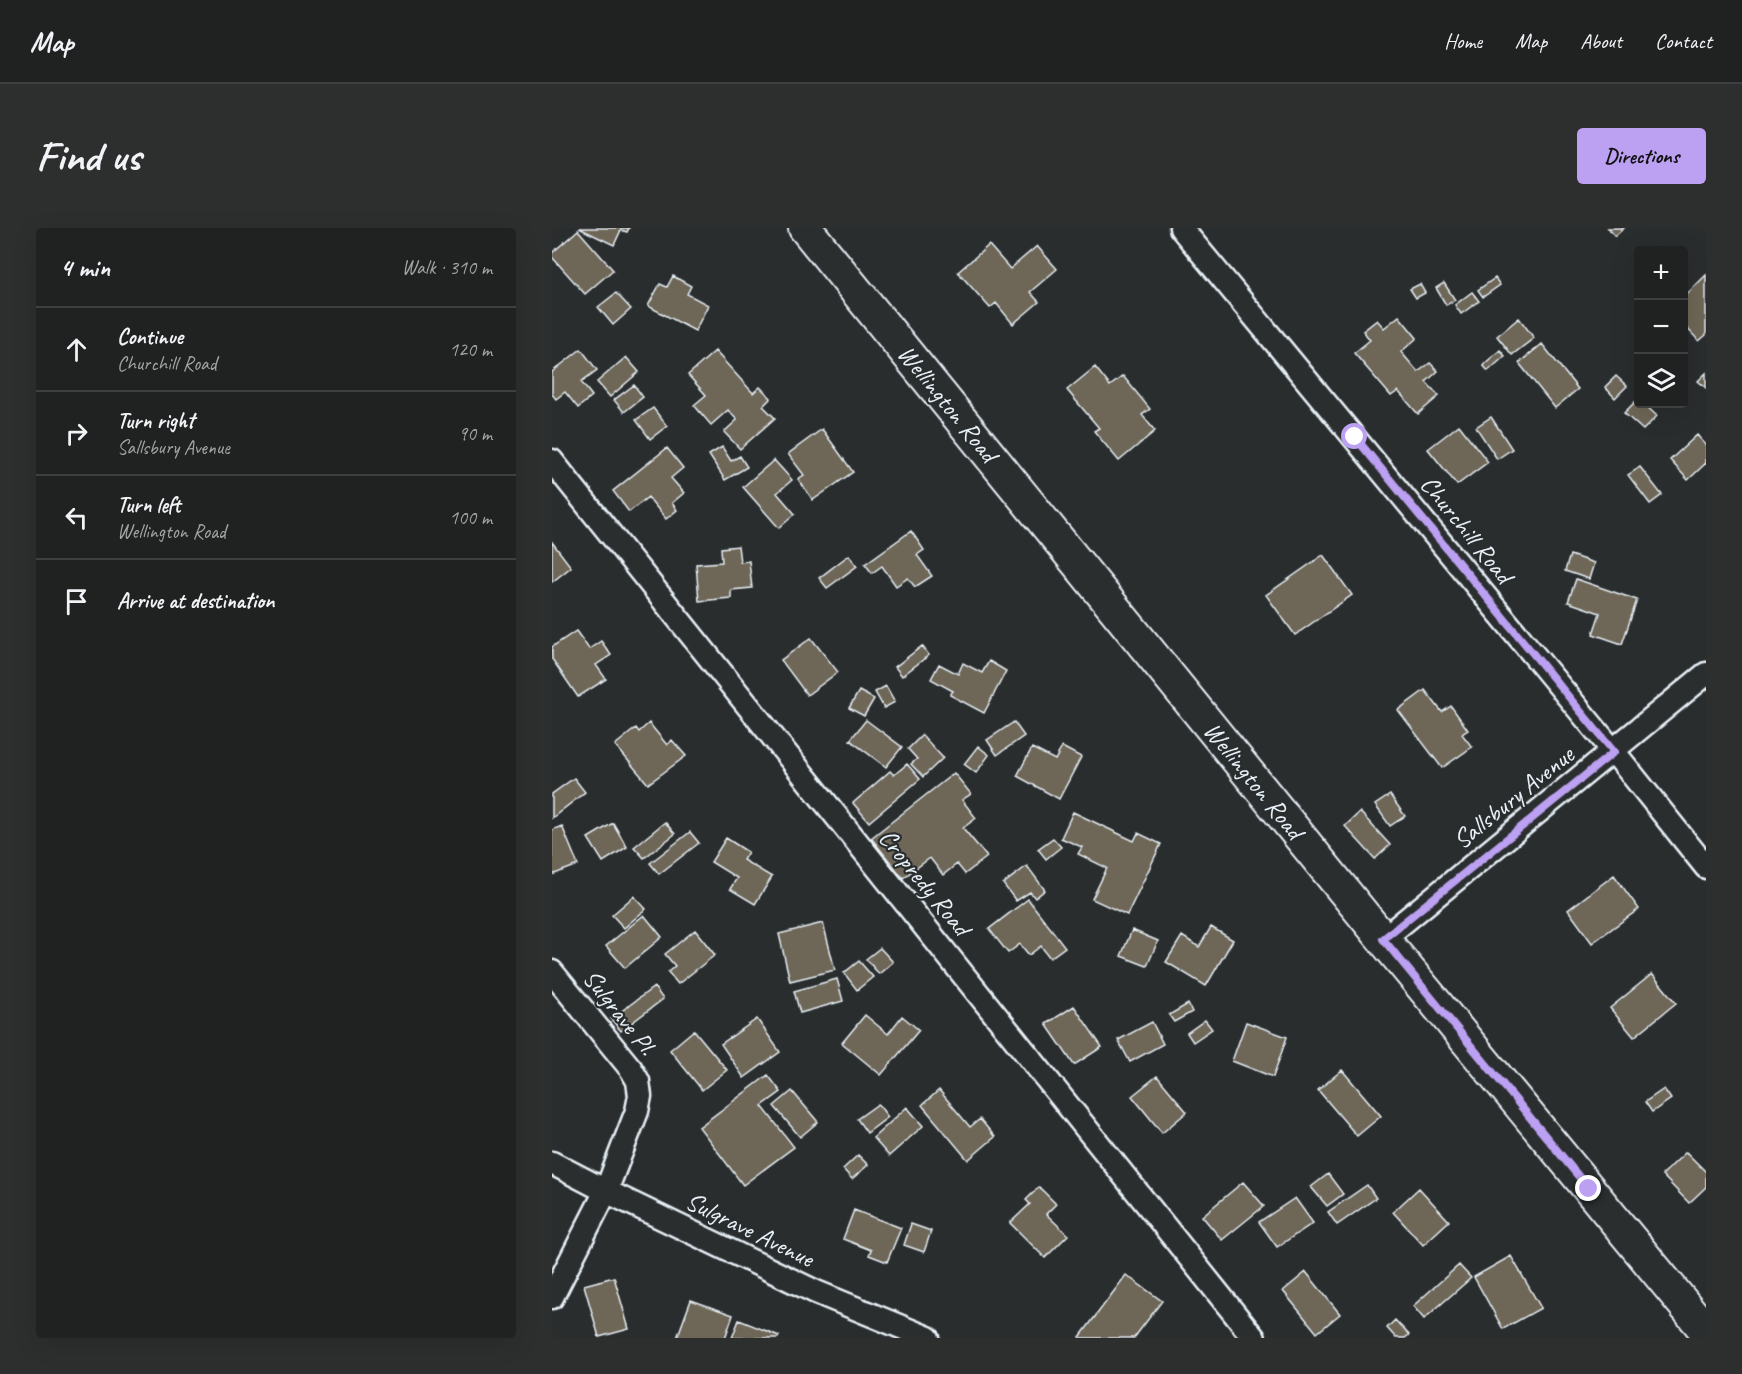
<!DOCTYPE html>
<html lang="en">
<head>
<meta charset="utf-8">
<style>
	body { margin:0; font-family:Caveat,sans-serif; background:#2d2f2f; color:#f1f3f6 }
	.controls { position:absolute; right:18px; top:18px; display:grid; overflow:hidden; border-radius:6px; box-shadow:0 6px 24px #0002 }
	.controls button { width:54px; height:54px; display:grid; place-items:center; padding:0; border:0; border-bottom:2px solid #3d3f40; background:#202222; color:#f1f3f6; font:30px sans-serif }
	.stop { position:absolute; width:18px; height:18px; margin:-14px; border:4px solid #bca0f2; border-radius:50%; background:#fff }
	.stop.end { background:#bca0f2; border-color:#fff; box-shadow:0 2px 6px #0008 }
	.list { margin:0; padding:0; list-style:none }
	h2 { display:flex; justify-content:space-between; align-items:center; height:78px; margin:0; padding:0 24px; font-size:26px }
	h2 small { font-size:20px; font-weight:400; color:#a2a4a5 }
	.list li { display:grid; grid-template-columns:39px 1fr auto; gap:18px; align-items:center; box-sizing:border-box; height:84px; padding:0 24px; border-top:2px solid #3d3f40 }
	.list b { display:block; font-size:22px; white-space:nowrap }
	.list p { margin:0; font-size:20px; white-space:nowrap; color:#a2a4a5 }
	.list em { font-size:20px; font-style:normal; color:#a2a4a5 }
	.icon { flex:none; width:33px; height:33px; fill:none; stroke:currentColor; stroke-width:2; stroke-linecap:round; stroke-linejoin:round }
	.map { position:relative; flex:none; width:1154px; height:1110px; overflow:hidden; border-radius:6px }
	header { display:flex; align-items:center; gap:36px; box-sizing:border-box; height:84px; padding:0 30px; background:#202222; border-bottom:2px solid #3d3f40 }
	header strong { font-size:28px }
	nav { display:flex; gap:33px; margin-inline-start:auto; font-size:21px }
	.intro { display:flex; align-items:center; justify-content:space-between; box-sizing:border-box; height:144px; padding:0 36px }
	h1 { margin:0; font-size:42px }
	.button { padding:15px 27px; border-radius:6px; background:#bca0f2; color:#111; font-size:21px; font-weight:700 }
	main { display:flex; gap:36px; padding:0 36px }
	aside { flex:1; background:#202222; border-radius:6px; box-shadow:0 6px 24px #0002 }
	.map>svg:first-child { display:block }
	.building { fill:#6e6656; stroke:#e8f1f8; stroke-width:1.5 }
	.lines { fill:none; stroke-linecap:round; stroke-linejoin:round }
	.street-casing { stroke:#e8f1f8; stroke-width:27 }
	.secondary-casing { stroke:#e8f1f8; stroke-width:36 }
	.street { stroke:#2a2d2e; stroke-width:22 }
	.secondary { stroke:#2a2d2e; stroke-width:32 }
	.route { stroke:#bca0f2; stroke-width:8 }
	.labels { text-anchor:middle; stroke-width:4.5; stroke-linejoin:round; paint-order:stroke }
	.street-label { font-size:26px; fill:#e8f1f8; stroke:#2a2d2e }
</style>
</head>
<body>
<header>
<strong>Map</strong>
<nav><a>Home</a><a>Map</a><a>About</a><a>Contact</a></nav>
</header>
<div class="intro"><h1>Find us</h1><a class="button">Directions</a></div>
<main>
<aside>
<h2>4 min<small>Walk · 310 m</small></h2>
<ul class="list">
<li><svg class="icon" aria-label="ahead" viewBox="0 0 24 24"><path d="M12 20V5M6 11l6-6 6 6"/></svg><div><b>Continue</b><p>Churchill Road</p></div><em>120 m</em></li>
<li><svg class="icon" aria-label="right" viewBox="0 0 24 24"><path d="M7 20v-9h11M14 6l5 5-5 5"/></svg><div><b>Turn right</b><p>Sallsbury Avenue</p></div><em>90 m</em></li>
<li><svg class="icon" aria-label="left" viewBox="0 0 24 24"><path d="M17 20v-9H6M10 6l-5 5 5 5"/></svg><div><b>Turn left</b><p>Wellington Road</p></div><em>100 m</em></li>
<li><svg class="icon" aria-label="arrive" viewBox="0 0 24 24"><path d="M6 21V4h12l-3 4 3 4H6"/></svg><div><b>Arrive at destination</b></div></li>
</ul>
</aside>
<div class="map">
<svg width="1154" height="1110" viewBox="0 0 1154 1110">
	<rect width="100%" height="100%" fill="#2a2d2e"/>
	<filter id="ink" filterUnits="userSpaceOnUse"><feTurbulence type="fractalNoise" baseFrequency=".0167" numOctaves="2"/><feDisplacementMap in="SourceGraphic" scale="12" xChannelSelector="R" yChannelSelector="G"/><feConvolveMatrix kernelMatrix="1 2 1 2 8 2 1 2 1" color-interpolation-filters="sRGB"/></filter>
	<g filter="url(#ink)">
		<!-- building -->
		<path class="building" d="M27,0h50l-2,4 -6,-2 -7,15z
			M1056,0h16l-9,8z
			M26,2l35,40 -28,24 -33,-37v-4z
			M437,17l21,24 27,-23 20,23 -27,23 9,10 -26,22 -17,-21 -6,5 -32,-36z
			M1154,47v60l-7,6 -15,-16v-28z
			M121,48l18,10 -4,8 21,11 -13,26 -47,-25 12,-22 7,3z
			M943,50l5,7 -17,12 -5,-7z
			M892,55l11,17 -9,5 -10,-17z
			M868,56l5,9 -9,5 -6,-9z
			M920,64l7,9 -18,13 -6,-9z
			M64,65l15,16 -18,16 -15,-18z
			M847,88l18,22 -16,14 17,20 12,-9 8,8 -12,11 13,14 -21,18 -20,-23 -7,5 -37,-43 16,-13 -7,-9 14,-11 7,8z
			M967,90l15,20 -22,17 -15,-19z
			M990,116l36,45 -23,19 -36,-45z
			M29,121l16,21 -16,12 11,14 -14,12 -13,-16 -9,7 -4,-5v-22z
			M948,122l5,6 -17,15 -5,-6z
			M163,123l38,42 7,-6 11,11 -8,8 12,12 -35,31 -16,-17 13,-12 -9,-10 -17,15 -17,-20 12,-10 -18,-20z
			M74,129l13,15 -29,25 -13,-15z
			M543,139l15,19 13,-10 27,33 -8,6 13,16 -36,30 -25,-30 5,-3 -32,-38z
			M1154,145v15l-8,-7z
			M1064,148l11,10 -12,12 -10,-11z
			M82,157l9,12 -19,15 -10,-12z
			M1086,171v5h6l13,12 -14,14 -19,-17z
			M101,180l14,18 -17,13 -14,-19z
			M939,189l21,32 -15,10 -21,-32z
			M907,197l29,37 -31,23 -29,-36z
			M270,201l31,43 -40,28 -15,-21 6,-4 -16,-21z
			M1145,207l9,10v18l-18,17 -18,-20z
			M170,219l9,14 9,-5 7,11 -22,13 -16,-25z
			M115,220l16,20 -12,10 13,15 -12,10 5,7 -11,9 -18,-22 -19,15 -16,-21z
			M222,232l18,20 -15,13 18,21 -16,14 -36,-41z
			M1088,239l22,28 -12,9 -22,-29z
			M359,303l13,19 -7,5 15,21 -17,11 -7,-9 -12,8 -14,-20 -10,7 -7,-9z
			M0,314l19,25 -19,15z
			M186,318l2,16 9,-1 3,27 -21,2v8l-32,3 -3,-37 26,-2 -1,-14z
			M297,327l8,11 -30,22 -8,-10z
			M771,327l29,40 -57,40 -29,-40z
			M1018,327l24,8 -5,16 -24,-8z
			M1024,351l61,21 -15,44 -29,-10 7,-21 -32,-11z
			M24,403l13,18 12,-8 10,14 -15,10 10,14 -28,18 -26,-38v-12z
			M259,410l27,34 -31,23 -26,-35z
			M370,418l7,9 -27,21 -7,-9z
			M437,433l17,10 -22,42 -34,-18 3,-4 -22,-12 8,-15 19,10 5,-11 19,10z
			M334,458l9,16 -11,6 -9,-16z
			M873,462l17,22 9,-6 17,24 -6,4 10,13 -30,21 -44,-58z
			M307,463l15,8 -10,17 -15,-8z
			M314,492l36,27 -16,20 -36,-27z
			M462,494l10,14 -27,19 -10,-15z
			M97,495l18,22 5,-5 14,16 -38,28 -33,-39 21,-17 3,4z
			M370,507l21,23 -20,19 -12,-13 6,-5 -9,-10z
			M426,518l11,9 -13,18 -12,-9z
			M510,519l19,10 -22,42 -42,-23 15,-28 23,12z
			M355,536l13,15 -51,43 -16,-19 37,-32 4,4z
			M402,545l17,21 -9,6 14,18 -13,10 24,29 -22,17 -8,-10 -14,11 -13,-17 -27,20 -32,-40z
			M22,550l11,14 -33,26v-24z
			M838,567l15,21 -15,10 -15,-21z
			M521,584l61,29 4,-8 23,11 -34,71 -35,-16 15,-31 -29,-14 4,-7 -21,-9z
			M808,584l30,33 -15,14 -30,-33z
			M113,594l10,12 -31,24 -10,-11z
			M61,595l14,24 -24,15 -15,-24z
			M10,598l16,39 -26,10v-45z
			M138,604l9,11 -40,31 -9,-11z
			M174,610l22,14 -5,8 29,17 -17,27 -25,-15 7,-11 -26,-16z
			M501,610l8,9 -15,12 -8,-10z
			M475,638l18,24 -10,8 -5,-6 -14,9 -13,-17z
			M1062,647l25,34 -47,34 -24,-33z
			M82,668l12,13 -22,19 -12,-13z
			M476,671l37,48 -15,11 -9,-12 -12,9 -9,-11 -12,9 -19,-24z
			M92,687l18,22 -37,31 -19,-22z
			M271,695l12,47 -45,11 -11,-47z
			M659,699l22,13 -27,46 -40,-24 16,-26 17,11z
			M143,702l20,25 -37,29 -10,-12 7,-6 -10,-12z
			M580,702l26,11 -11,25 -26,-10z
			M328,720l13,14 -14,12 -13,-15z
			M307,733l14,16 -16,13 -13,-17z
			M1100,746l24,29 -42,34 -24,-29z
			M285,751l6,22 -43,12 -6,-22z
			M102,759l9,12 -42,32 -10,-12z
			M636,776l4,8 -18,10 -5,-7z
			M522,778l28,41 -28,18 -28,-41z
			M313,787l23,19 14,-18 17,14 -38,45 -39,-32z
			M205,791l23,33 -36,26 -23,-34z
			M653,792l7,9 -19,13 -6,-9z
			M600,794l11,22 -33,18 -12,-22z
			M694,794l41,15 -14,40 -41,-16z
			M142,802l33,40 -25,20 -32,-40z
			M790,842l39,46 -24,20 -39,-46z
			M216,847l13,17 -19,14 32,41 -51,38 -44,-58z
			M605,848l30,36 -25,21 -30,-37z
			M1112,861l7,10 -19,13 -7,-10z
			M387,862l31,37 10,-8 15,18 -27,23 -46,-55z
			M240,863l26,31 -18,15 -26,-31z
			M326,876l10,13 -21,16 -10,-14z
			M355,879l16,19 -34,30 -16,-18z
			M1134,924l20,20v15l-17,16 -27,-28z
			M306,927l10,10 -16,14 -9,-10z
			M776,946l15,20 -16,12 -16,-19z
			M691,954l21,24 -42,34 -20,-24z
			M815,957l9,13 -39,27 -9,-13z
			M487,959l17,17 -10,10 22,21 -23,23 -35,-35 20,-19 -4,-4z
			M867,960l30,33 -26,24 -30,-33z
			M743,970l18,25 -36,24 -18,-25z
			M302,982l47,18 -14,34 -18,-7 2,-5 -28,-11z
			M359,996l20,7 -7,21 -20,-7z
			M959,1028l30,52 -38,21 -29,-52z
			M907,1037l12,13 -47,41 -11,-13z
			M754,1044l34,42 -23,19 -34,-42z
			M574,1047l36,26 -28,37h-53l-1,-1z
			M62,1049l15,52 -30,8 -15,-52z
			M139,1072l42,15 -8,23h-48z
			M187,1092l40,16 -1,2h-46z
			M843,1092l14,15 -4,3h-9l-9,-10z"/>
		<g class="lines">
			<!-- street casing -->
			<g class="street-casing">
				<path id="street" d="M629,0l433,524 92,115
					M0,233l702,877
					M831,711l323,-265
					M0,744l79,97 7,12 2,15 -3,15 -31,80 -54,106
					M0,935l54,28 210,101 112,46"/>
			</g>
			<!-- secondary casing -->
			<g class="secondary-casing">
				<path id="secondary" d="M253,0l578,711 323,392"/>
			</g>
			<!-- street -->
			<use href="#street" class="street"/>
			<!-- secondary -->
			<use href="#secondary" class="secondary"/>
		</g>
	</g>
	<g class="lines" filter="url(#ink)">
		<!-- route -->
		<path class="route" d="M803,209l259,315 -231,187 206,250"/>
	</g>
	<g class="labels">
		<!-- street labels -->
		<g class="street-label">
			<text transform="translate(396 175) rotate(51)" y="9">Wellington Road</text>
			<text transform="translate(915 301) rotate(51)" y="9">Churchill Road</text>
			<text transform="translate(702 552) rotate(51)" y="9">Wellington Road</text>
			<text transform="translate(961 569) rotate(-39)" y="9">Sallsbury Avenue</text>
			<text transform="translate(373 654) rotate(51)" y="9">Cropredy Road</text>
			<text transform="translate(68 784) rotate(52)" y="9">Sulgrave Pl.</text>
			<text transform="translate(198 1001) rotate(26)" y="9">Sulgrave Avenue</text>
		</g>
	</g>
</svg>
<div class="controls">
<button>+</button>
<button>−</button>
<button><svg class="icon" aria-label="layers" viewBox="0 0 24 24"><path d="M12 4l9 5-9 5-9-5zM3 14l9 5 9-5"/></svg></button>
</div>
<div class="stop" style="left:803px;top:209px"></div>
<div class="stop end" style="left:1037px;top:961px"></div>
</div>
</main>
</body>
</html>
